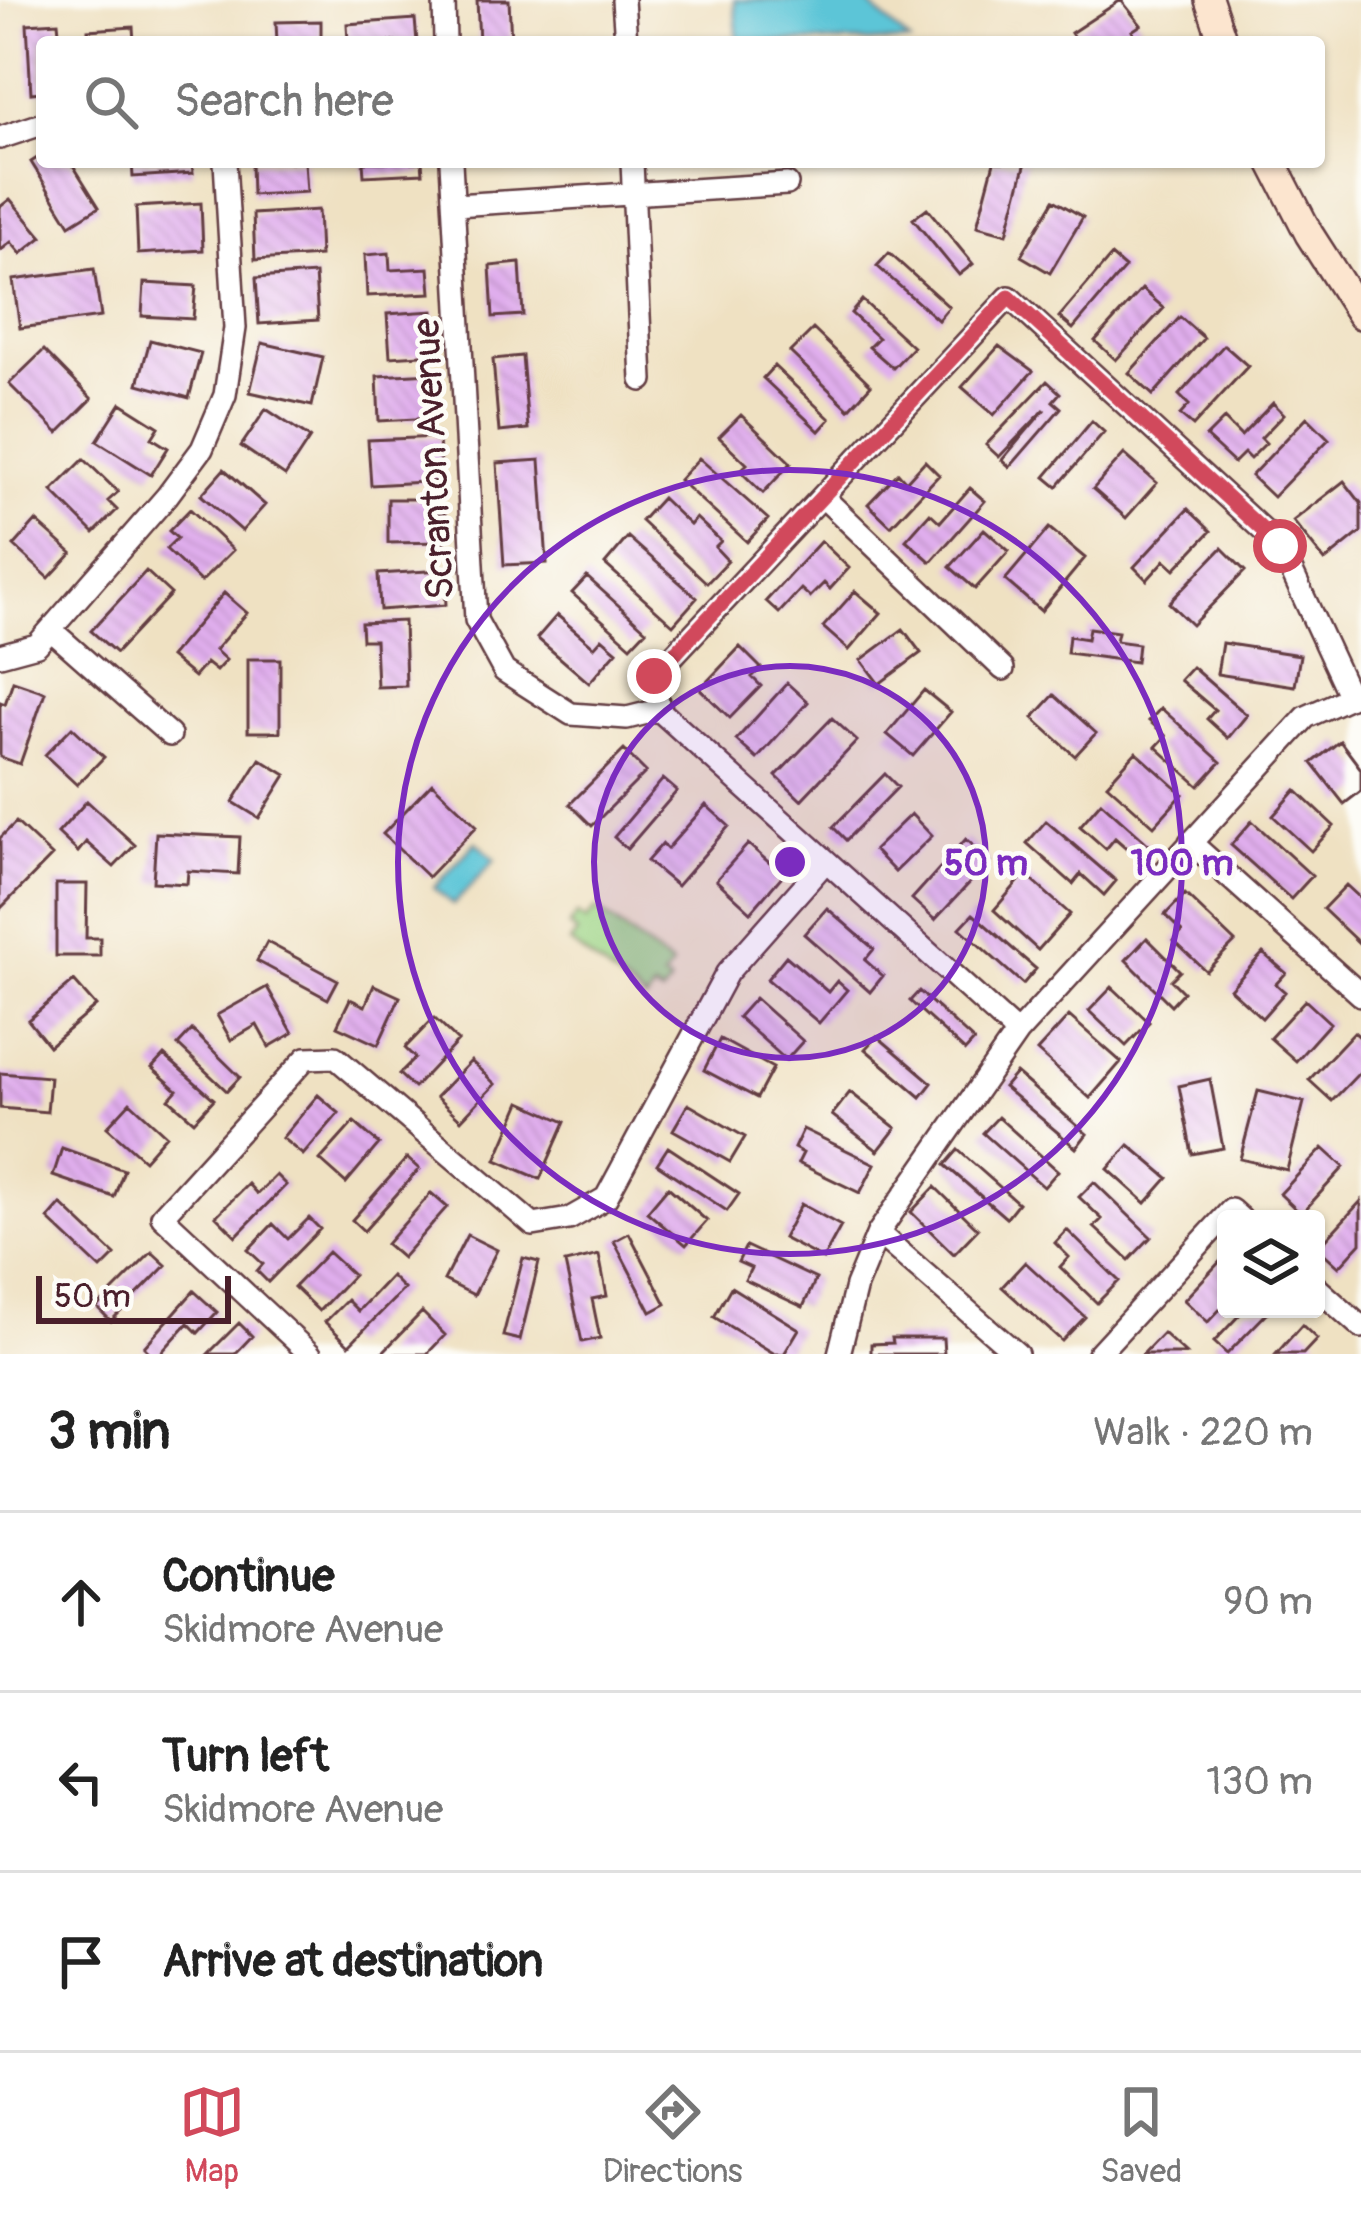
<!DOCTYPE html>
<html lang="en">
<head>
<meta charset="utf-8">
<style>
	body { margin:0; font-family:Pangolin,sans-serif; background:#f6f6f6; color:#222 }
	.controls { position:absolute; right:36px; bottom:36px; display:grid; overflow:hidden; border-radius:12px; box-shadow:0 3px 9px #0004 }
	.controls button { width:108px; height:108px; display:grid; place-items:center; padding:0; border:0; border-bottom:3px solid #e0e0e0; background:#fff; color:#222; font:60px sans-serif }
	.scale { position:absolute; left:36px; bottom:30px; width:195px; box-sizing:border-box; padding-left:12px; border:6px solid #4a1f2b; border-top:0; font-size:33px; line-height:42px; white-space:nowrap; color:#4a1f2b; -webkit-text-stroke:9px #fdfcf7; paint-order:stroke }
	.stop { position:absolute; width:36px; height:36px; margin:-27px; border:9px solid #d1495b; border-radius:50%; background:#fff }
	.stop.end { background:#d1495b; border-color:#fff; box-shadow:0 3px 12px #0008 }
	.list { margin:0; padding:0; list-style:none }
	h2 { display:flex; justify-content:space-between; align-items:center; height:156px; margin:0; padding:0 48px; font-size:51px }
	h2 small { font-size:39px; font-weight:400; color:#767676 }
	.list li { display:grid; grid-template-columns:78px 1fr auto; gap:36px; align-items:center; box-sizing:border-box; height:180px; padding:0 48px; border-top:3px solid #e0e0e0 }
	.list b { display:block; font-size:45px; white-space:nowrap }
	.list p { margin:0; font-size:39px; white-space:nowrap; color:#767676 }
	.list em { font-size:39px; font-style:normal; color:#767676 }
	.icon { flex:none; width:66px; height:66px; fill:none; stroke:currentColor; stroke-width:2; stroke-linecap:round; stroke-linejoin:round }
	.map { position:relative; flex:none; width:1361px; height:1354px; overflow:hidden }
	.search { position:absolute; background:#fff; box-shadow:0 3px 9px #0004; left:36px; right:36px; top:36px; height:132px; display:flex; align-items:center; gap:30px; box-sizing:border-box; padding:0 42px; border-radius:12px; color:#767676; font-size:45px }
	.sheet { height:696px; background:#fff }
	nav { display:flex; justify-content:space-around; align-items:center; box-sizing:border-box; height:168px; border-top:3px solid #e0e0e0; background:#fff; font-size:33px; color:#767676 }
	nav a { display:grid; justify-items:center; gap:6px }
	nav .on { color:#d1495b }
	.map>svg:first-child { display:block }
	.grass { fill:#9ed486; stroke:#747a58; stroke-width:3 }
	.water { fill:#5cc5d7; stroke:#537281; stroke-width:3 }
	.building { fill:url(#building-back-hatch) }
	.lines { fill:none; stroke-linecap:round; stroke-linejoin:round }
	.minor-casing { stroke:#633c42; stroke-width:26 }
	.secondary-casing { stroke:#633c42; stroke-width:32 }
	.minor { stroke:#fff; stroke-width:21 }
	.secondary { stroke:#fce5cf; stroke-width:27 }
	.route { stroke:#d1495b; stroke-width:15 }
	.ring { fill:none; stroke:#7b2cbf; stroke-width:6 }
	.labels { text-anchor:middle; stroke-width:9; stroke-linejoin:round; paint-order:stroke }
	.street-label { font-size:39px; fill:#4a1f2b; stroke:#fdfcf7 }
	.centre { fill:#7b2cbf; stroke:#fdfcf7; stroke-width:6 }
	.ring-label { font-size:36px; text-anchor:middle; font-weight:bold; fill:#7b2cbf; stroke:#fdfcf7; stroke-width:9; stroke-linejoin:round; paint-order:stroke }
</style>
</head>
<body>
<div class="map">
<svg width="1361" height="1354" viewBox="0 0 1361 1354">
	<defs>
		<pattern id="building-back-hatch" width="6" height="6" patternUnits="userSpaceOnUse" patternTransform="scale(3)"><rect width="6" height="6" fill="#e0aeed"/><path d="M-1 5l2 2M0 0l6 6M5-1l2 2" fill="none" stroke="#c295cb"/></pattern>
	</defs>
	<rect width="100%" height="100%" fill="#fdfcf7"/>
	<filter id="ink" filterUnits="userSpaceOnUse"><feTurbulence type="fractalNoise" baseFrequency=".00833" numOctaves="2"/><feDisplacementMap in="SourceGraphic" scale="24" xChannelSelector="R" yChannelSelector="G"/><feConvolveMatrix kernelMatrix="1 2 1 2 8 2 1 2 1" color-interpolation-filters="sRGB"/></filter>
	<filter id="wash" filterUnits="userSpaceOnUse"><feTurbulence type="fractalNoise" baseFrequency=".004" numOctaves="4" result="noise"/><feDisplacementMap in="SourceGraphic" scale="48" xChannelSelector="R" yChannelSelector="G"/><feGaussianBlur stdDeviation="2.7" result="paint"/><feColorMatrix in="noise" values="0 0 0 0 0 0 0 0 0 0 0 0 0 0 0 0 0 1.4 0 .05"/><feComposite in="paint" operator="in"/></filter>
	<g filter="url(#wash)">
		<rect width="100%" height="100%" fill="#efe1c2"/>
		<!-- grass -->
		<path class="grass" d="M596,909l76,57 -9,12 7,5 -8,12 -8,-5 -8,11 -76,-58 7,-10 -8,-7 8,-11 9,6z"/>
		<!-- water -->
		<path class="water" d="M734,0h130l46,42h-172z
			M476,842l19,18 -42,45 -19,-17z"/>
		<g id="blocks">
			<!-- building -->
			<path class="building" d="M477,0h32l2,42h-32z
				M1121,0l20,25 -9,6 7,11h-62l-6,-9z
				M415,19l2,23h-69l-1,-18z
				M321,21v21h-44l-1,-20z
				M58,22l2,20h-18v50l-11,1 -4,-69z
				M133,27l1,15h-46v-12z
				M42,155v7h29l28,45 -29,18 -39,-63z
				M132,162h60l1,11 -60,4z
				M251,162h54l2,30 -55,3z
				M363,162h59l1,11 -59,3z
				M994,162h32l-19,72 -30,-8z
				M10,199l32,38 -21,17 -10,-12 -11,9v-44z
				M1054,200l29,17 -33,56 -29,-17z
				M201,203l2,47 -65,4 -2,-47z
				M927,208l46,56 -14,11 -46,-56z
				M318,210l2,46 -65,4 -2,-46z
				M389,253l1,17 39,-2 2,25 -64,3 -2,-41z
				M889,253l60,54 -11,13 -61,-54z
				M1111,256l14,12 -52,61 -14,-12z
				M520,263l3,52 -30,2 -3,-51z
				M94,269l7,48 -81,11 -7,-48z
				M315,274l3,46 -59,4 -3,-46z
				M144,283l52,3 -3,33 -51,-3z
				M1142,289l22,19 -48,52 -21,-19z
				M862,300l51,47 -20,21 -24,-21 9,-9 -27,-25z
				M433,311l3,43 -46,3 -3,-43z
				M1180,317l24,21 -51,57 -24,-22z
				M813,329l58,56 -22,24 -59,-57z
				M150,340l51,13 -12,45 -51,-14z
				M262,343l61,14 -11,49 -62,-14z
				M1224,345l24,21 -55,60 -13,-11 9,-10 -10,-10z
				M999,346l34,25 -39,44 -32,-28z
				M44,350l48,49 -34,34 -49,-49z
				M522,356l6,73 -29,3 -6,-73z
				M774,366l56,53 -11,12 -56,-53z
				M432,373l2,45 -55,3 -2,-45z
				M1047,381l13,12 -7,8 8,7 -51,59 -8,-7 43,-51 -46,48 -13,-12z
				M121,403l38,24 -7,11 16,10 -17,27 -54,-34z
				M1273,403l11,11 -23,24 5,5 -16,16 -6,-6 -10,10 -28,-26 18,-18 17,17z
				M266,409l44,29 -25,38 -44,-30z
				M741,415l50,48 -28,30 -23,-22 7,-7 -28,-27z
				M1307,417l22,22 -56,58 -22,-21z
				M1092,421l12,11 -47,55 -12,-10z
				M439,437l2,44 -70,4 -3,-45z
				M1124,454l33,29 -31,35 -33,-29z
				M699,458l69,61 -21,23 -68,-62z
				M84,459l34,33 -10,9 9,9 -23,23 -42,-42z
				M540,460l7,103 -43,2 -7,-102z
				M925,461l14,14 -48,51 -23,-22 30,-31 8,9z
				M224,469l41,36 -23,26 -41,-36z
				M1344,481l17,22v29l-36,29 -32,-40z
				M970,488l15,13 -54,61 -25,-22 24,-27 10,9z
				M662,498l28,27 6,-7 25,23 -6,6 13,14 -21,22 -66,-62z
				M388,499h45v14h12v29l-57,1z
				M190,509l43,41 -32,32 -35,-33 11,-11 -8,-7z
				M1188,509l23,22 -36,38 -10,-9 -18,20 -13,-13z
				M36,521l36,32 -23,25 -35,-32z
				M1049,528l36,30 -44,53 -36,-31z
				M984,529l25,22 -34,38 -25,-22z
				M628,537l69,61 -24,27 -68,-61z
				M821,541l28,27 -19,21 -6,-6 -14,14 -9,-8 -22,24 -13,-12z
				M1222,548l23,23 -53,54 -23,-22z
				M444,570l2,35 -66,5 -2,-36z
				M146,571l25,23 -55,59 -25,-22z
				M587,577l59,53 -15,16 -59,-53z
				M855,591l26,22 -32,37 -26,-23z
				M224,593l23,20 -32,37 11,10 -10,11 -10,-8 -12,14 -24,-20z
				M557,615l37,32 8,-9 15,13 -28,32 -52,-45z
				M404,621l2,65 -29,1 -2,-47h-13l-1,-17z
				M1089,628l29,4 -2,9 22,3 -2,18 -69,-9 2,-17 18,3z
				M903,629l18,24 -42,31 -18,-24z
				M1222,643l78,12 -5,31 -78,-12z
				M740,647l21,21 -9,9 9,9 -31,32 -30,-29z
				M248,659h32v73h-32z
				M1192,667l55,48 -19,23 -21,-19 8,-9 -35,-30z
				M13,681l32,11 -25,72 -20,-7v-55l5,2z
				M787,683l21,19 -51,57 -21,-19z
				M924,690l27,22 -38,44 -26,-22z
				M1054,695l42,38 -21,23 -42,-38z
				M1161,708l60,54 -22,24 -43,-39 10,-11 -17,-15z
				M832,718l25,23 -56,59 -25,-24z
				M72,727l32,30 -27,28 -32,-30z
				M1340,741l21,28v22l-17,13 -32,-41z
				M624,750l22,22 -54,54 -22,-22z
				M1136,752l47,42 -29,32 -47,-42z
				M260,759l26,16 -27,43 -26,-16z
				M885,774l13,13 -52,53 -13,-13z
				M663,779l14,12 -50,58 -13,-12z
				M432,783l45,43 -49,51 -45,-43z
				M1296,790l38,36 -23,25 -38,-35z
				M87,801l48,44 -21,22 -28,-25 -8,10 -20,-19z
				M1101,802l48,43 -11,13 -23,-20 -9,11 -26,-23z
				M706,805l23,21 -52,60 -30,-25 15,-17 5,5z
				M911,814l21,22 -37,36 -21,-22z
				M1046,821l70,60 -12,14 -23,-21 -8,10 -46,-41z
				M1252,821l60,55 -21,23 -60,-54z
				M16,822l36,34 -52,53v-71z
				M156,833l84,4 -2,37 -50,-3 -1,13 -34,-2z
				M966,839l24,22 -55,59 -23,-21z
				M748,844l35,31 -32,37 -35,-32z
				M1025,874l45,40 -32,36 -44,-40z
				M56,884h31l-1,54h14v18h-44z
				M1346,885l15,14v46l-38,-36z
				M1185,894l50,48 -29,29 -32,-30 8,-9 -17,-17z
				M827,908l47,41 -9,11 18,16 -13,16 -66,-58z
				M973,914l63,55 -13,15 -63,-56z
				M1147,938l33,33 -9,9 12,12 -12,13 -45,-45z
				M267,942l71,38 -10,19 -71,-38z
				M1263,953l23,20 -10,11 9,8 -23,26 -32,-29z
				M786,956l42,36 9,-11 10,9 -28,33 -52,-44z
				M74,981l22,25 -47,40 -21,-26z
				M374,985l26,12 -22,48 -41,-19 13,-27 15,7z
				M267,987l26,46 -24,14 -12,-22 -26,15 -14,-25z
				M1112,987l37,35 -23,24 -37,-35z
				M919,991l55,50 -9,10 -55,-50z
				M755,998l48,43 -17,19 -48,-43z
				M1305,1000l25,23 -34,38 -26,-23z
				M1069,1016l52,46 -31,36 -53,-47z
				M434,1018l24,23 -44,47 -15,-14 16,-16 -10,-10z
				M192,1030l48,47 -13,14 -49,-46z
				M1354,1032l7,6v33l-29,30 -23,-21z
				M877,1036l55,47 -11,14 -56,-48z
				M720,1039l53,29 -16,30 -53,-28z
				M164,1055l50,44 -20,22 -25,-22 8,-9 -25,-22z
				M471,1061l24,23 -34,36 -25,-23z
				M0,1073l50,4 -3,35 -47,-4z
				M1016,1073l71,61 -11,14 -72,-61z
				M1210,1079l13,69 -31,6 -13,-68z
				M1258,1091l46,11 -17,68 -47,-11z
				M850,1092l46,36 -18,23 -46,-36z
				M318,1095l21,18 -36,42 -21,-17z
				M130,1102l36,33 -22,25 -37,-33z
				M521,1102l44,20 -25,57 -44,-19z
				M688,1104l57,33 -15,25 -57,-32z
				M998,1117l60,54 -14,16 -61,-54z
				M354,1122l25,22 -33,39 -26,-23z
				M803,1129l72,35 -15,29 -62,-30 5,-10 -9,-5z
				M1129,1145l39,33 -22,25 -38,-34z
				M668,1147l71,47 -12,17 -70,-47z
				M62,1148l62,22 -10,27 -61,-21z
				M1323,1148l21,19 -43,47 -21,-20z
				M958,1150l60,53 -12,15 -61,-53z
				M407,1158l12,11 -55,62 -12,-11z
				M276,1175l10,10 -50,51 -20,-20 32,-32 9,10z
				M1094,1182l57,55 -22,23 -35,-33 8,-8 -23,-22z
				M668,1187l39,34 -21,24 -39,-33z
				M935,1187l43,42 -24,25 -43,-42z
				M431,1193l16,14 -45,51 -16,-14z
				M1361,1201v42l-22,24 -21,-19z
				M61,1204l54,51 -14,14 -53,-50z
				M801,1204l40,22 -18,33 -40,-21z
				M309,1218l11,11 -52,53 -11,-11 6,-7 -15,-14 25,-26 15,15z
				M1067,1230l52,51 -22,22 -37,-36 9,-10 -14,-14z
				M629,1233l37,71 -15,8 -37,-71z
				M467,1235l30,15 -23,45 -30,-15z
				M746,1246l70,33 -13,28 -58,-27 6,-12 -13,-6z
				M152,1252l14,13 -55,56 -14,-14z
				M328,1252l25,23 -34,36 -25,-24z
				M599,1255l8,41 -15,3 8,39 -18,4 -17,-79z
				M1226,1255v48l-18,19 -24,-22z
				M523,1258l16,4 -19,78 -17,-4z
				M1025,1262l60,55 -23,24 -60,-54z
				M391,1276l13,13 -55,56 -24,-23 22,-22 11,11z
				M731,1287l68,42 -15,25h-9l-61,-37z
				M194,1291l23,21 -19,21 -10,-10 -28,31h-9l-7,-7z
				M1245,1309h26l-44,45 -13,-12z
				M422,1312l23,23 -18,19h-46z
				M239,1323l13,13 -17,18h-27z
				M1302,1325l15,14 -14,15h-27z
				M1163,1333l23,21h-43z
				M892,1338h51l1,16h-73v-10l22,-1z"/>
		</g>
	</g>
	<g filter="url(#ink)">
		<use href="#blocks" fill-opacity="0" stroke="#633c42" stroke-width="3"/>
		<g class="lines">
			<!-- minor casing -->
			<g class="minor-casing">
				<path id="minor" d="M444,0l1,42
					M623,0l3,42
					M0,138l42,-14
					M451,162l25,458 28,51 67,43 56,4 32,-8
					M632,162l10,218
					M455,205l332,-21
					M823,497l180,172
					M51,630l119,105
					M0,655l37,-10 130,-149 35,-47 23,-54 10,-67 -10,-166
					M659,710l-5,-34 355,-379 271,249 69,149
					M659,710l358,323
					M1190,842l171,153
					M878,1233l139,121
					M1316,1287l45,40
					M310,1354l-148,-138 144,-158 29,-1 198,168 36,-6 37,-21 121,-225 99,-112
					M839,1354l17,-68 22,-53 139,-200 289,-316 53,-24
					M1098,1354l133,-144 10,9"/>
			</g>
			<!-- secondary casing -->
			<g class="secondary-casing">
				<path id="secondary" d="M1209,0l14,42
					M1272,162l37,72 52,81"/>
			</g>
			<!-- minor -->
			<use href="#minor" class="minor"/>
			<!-- secondary -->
			<use href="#secondary" class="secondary"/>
		</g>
	</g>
	<g class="lines" filter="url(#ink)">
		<!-- route -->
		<path class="route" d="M654,676l355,-379 271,249"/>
	</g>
	<!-- distance rings -->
	<circle cx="790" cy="862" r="196" fill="#7b2cbf" fill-opacity=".12"/>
	<g class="ring">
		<circle cx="790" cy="862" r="196"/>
		<circle cx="790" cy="862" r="392"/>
	</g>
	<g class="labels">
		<!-- street labels -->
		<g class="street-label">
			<text transform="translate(432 459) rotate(-93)" y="14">Scranton Avenue</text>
		</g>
	</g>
	<circle cx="790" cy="862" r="18" class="centre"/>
	<g class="ring-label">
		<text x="986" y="875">50 m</text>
		<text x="1182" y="875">100 m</text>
	</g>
</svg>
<div class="controls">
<button><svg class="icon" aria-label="layers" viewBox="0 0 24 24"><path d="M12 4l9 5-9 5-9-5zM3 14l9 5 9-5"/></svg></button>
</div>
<div class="scale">50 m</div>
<div class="stop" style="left:1280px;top:546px"></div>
<div class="stop end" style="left:654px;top:676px"></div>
<div class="search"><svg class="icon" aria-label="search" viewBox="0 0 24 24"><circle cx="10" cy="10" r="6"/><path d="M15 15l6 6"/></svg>Search here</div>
</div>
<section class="sheet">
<h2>3 min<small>Walk · 220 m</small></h2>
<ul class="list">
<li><svg class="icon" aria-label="ahead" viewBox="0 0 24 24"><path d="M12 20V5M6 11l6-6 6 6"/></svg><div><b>Continue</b><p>Skidmore Avenue</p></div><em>90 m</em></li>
<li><svg class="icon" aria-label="left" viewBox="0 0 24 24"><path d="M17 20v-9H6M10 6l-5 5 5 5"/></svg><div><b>Turn left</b><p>Skidmore Avenue</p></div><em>130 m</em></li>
<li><svg class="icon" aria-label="arrive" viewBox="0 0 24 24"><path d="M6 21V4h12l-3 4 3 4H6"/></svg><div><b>Arrive at destination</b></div></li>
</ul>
</section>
<nav>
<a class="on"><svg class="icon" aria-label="map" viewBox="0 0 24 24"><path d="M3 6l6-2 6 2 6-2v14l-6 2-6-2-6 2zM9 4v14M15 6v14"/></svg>Map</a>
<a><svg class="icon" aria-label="directions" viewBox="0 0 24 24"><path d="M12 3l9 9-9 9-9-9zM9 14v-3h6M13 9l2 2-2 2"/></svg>Directions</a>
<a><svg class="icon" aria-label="saved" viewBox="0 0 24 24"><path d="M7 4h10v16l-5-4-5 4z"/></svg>Saved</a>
</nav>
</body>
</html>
